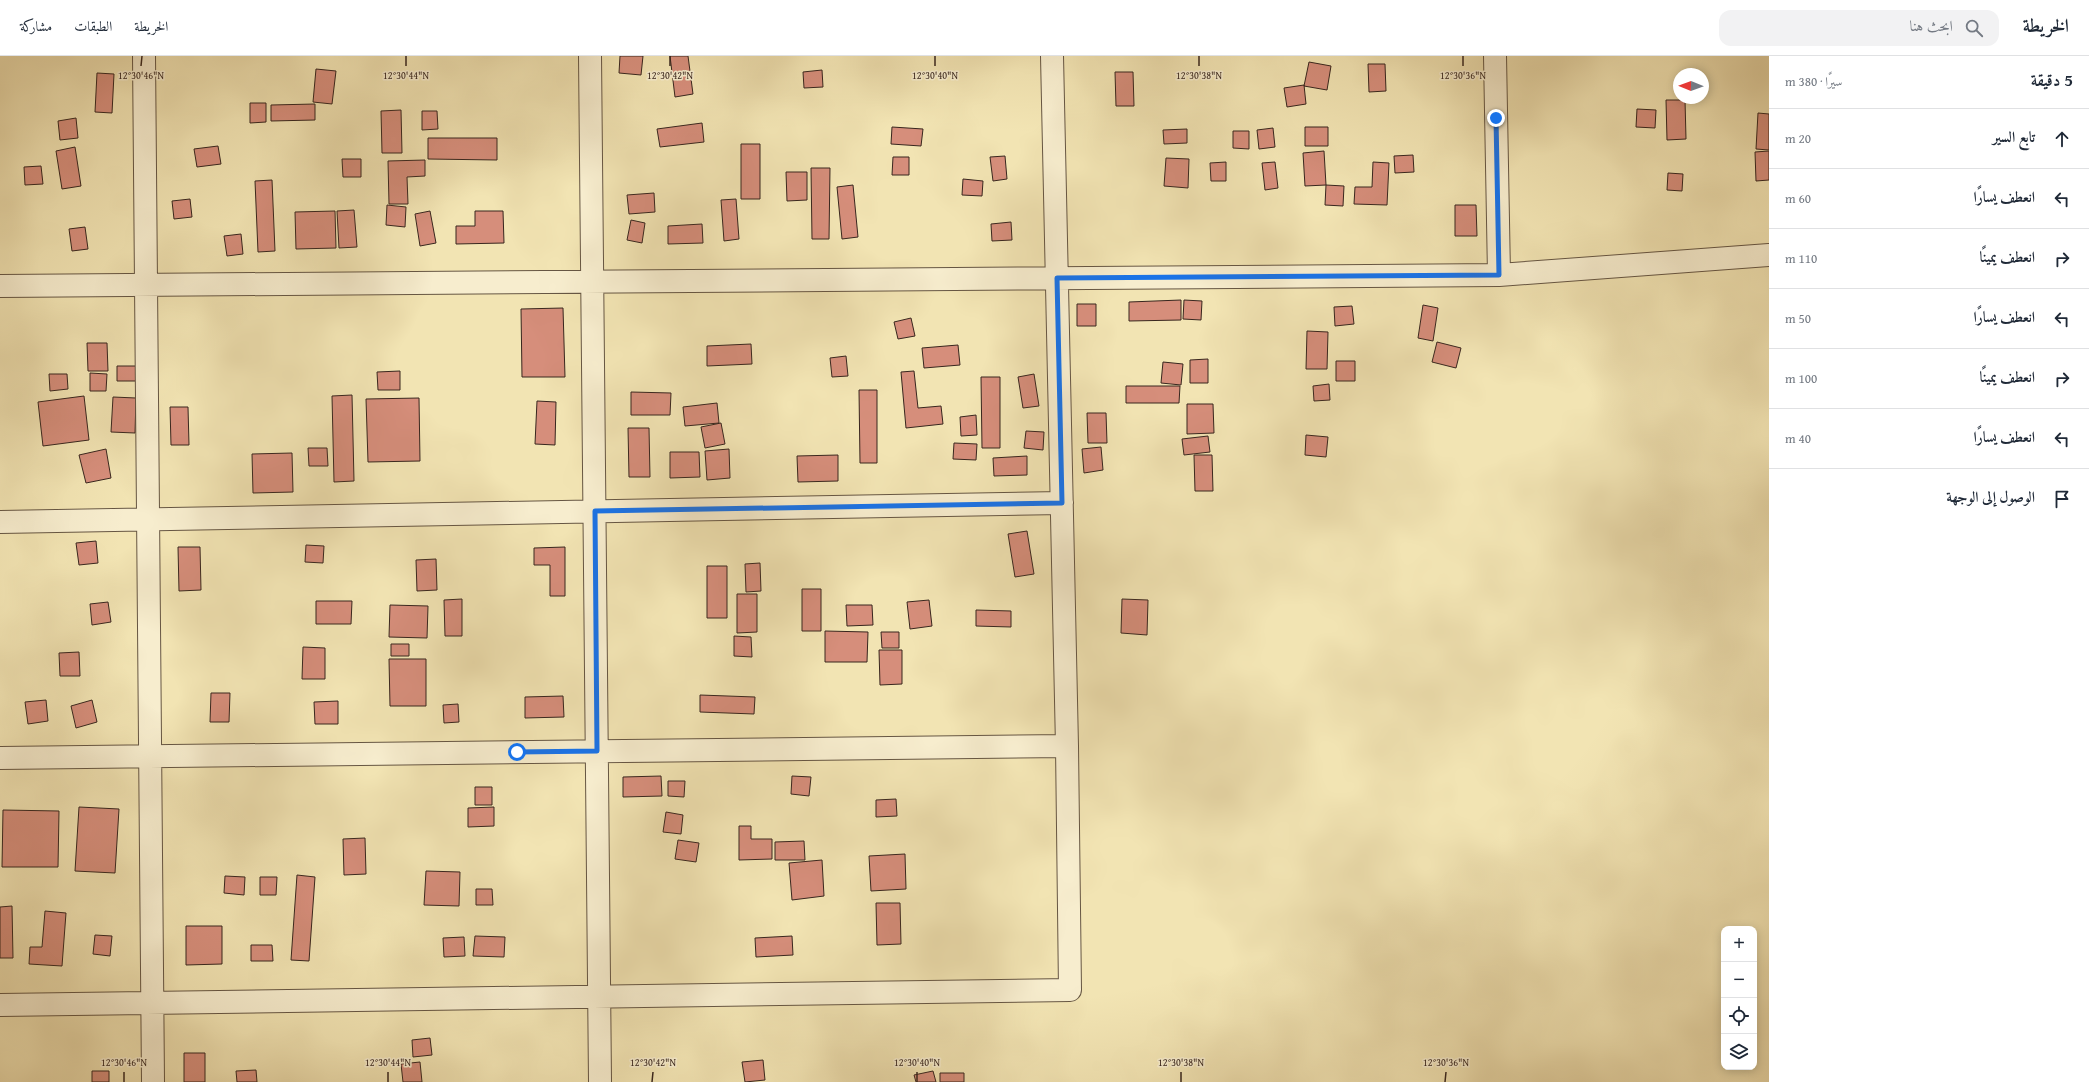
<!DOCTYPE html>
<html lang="ar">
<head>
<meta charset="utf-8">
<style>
	body { margin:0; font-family:"Gentium Book Plus",Amiri,serif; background:#f2f2f3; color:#1f2937; direction:rtl }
	.controls { position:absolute; right:12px; bottom:12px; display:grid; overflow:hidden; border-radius:8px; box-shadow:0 2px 10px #0003 }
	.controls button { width:36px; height:36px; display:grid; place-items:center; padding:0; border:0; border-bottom:1px solid #e0e1e3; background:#fff; color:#1f2937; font:20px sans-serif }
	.compass { position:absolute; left:1673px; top:12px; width:36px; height:36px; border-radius:50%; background:#fff; box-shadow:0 2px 10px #0003; rotate:271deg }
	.stop { position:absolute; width:12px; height:12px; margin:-9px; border:3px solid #1a73e8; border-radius:50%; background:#fff }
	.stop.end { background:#1a73e8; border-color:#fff; box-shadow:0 1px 4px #0008 }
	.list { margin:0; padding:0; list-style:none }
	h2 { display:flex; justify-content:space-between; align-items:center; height:52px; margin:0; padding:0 16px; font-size:17px }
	h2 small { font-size:13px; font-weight:400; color:#747a83 }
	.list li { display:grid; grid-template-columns:26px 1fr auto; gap:12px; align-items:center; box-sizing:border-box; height:60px; padding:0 16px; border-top:1px solid #e0e1e3 }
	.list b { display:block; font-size:15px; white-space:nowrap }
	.list em { font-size:13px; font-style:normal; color:#747a83 }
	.icon { flex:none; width:22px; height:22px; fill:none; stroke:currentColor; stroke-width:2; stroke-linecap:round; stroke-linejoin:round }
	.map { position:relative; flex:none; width:1769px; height:1026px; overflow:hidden; direction:ltr }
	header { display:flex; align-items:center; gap:24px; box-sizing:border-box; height:56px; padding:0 20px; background:#fff; border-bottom:1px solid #e0e1e3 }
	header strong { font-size:19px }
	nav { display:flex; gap:22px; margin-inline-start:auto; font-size:14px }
	.search { width:280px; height:36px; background:#f2f2f3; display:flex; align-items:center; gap:10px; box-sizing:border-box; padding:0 14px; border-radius:12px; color:#747a83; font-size:15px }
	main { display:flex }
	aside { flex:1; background:#fff }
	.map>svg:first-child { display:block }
	.building { fill:#d68e7b; stroke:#38261e }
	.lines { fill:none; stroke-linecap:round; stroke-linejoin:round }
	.minor-casing { stroke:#665643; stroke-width:24 }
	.minor { stroke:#f7edce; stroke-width:22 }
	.route { stroke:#1a73e8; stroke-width:5 }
	.ticks { fill:none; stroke:#38261e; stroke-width:1.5 }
	.ticks-label { font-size:10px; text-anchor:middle; fill:#38261e; stroke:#f7edce; stroke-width:3; stroke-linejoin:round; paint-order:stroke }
</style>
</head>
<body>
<header>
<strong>الخريطة</strong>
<div class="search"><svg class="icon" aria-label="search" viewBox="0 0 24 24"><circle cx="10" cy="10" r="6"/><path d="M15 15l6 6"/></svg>ابحث هنا</div>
<nav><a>الخريطة</a><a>الطبقات</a><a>مشاركة</a></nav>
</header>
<main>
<aside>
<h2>5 دقيقة<small>سيرًا · 380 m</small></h2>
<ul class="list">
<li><svg class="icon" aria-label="ahead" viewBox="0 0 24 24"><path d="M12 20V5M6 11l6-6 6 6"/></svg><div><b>تابع السير</b></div><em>20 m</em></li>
<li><svg class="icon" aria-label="left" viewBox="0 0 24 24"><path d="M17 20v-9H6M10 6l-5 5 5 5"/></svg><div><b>انعطف يسارًا</b></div><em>60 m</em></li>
<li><svg class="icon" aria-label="right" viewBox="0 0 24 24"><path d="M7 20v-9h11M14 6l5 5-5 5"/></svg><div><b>انعطف يمينًا</b></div><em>110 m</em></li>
<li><svg class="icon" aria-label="left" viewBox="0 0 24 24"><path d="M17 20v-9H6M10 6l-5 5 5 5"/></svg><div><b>انعطف يسارًا</b></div><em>50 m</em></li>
<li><svg class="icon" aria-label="right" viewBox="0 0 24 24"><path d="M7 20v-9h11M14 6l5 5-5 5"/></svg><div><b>انعطف يمينًا</b></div><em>100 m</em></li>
<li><svg class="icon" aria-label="left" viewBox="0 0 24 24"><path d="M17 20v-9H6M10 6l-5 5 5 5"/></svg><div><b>انعطف يسارًا</b></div><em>40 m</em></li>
<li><svg class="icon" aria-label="arrive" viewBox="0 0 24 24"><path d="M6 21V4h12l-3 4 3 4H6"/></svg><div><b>الوصول إلى الوجهة</b></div></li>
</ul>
</aside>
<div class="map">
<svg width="1769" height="1026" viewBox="0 0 1769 1026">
	<rect width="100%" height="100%" fill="#f2e4b3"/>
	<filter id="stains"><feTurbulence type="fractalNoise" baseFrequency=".005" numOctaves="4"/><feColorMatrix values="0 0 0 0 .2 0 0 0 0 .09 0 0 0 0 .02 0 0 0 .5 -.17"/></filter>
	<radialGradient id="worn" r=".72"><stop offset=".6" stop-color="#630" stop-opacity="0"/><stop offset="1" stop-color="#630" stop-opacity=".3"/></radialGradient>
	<!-- building -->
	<path class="building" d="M620,0h23l-2,19 -22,-2z
		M670,0h18l5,38 -18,3z
		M1309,6l22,4 -4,24 -23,-4z
		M1368,8h17l1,27 -17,1z
		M316,13l20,2 -4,33 -19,-2z
		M822,14l1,17 -19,1 -1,-16z
		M1115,16h18l1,34h-18z
		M97,17l17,1 -2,39 -17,-1z
		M1304,29l2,19 -19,3 -3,-19z
		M1666,44h19l1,39 -19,1z
		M250,47h16v19l-16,1z
		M315,48v16l-44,1v-16z
		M1637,53l19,1 -1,18 -19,-1z
		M401,54l1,43h-20l-1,-42z
		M422,55h15l1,18 -16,1z
		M1758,57l11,1v36l-13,-1z
		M76,62l2,20 -18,2 -2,-19z
		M702,67l2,19 -44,5 -3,-18z
		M892,71l31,2 -2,17 -30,-2z
		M1305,71h23v19h-23z
		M1273,72l2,19 -16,2 -2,-19z
		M1187,73v14l-23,1 -1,-14z
		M1233,75h16v18l-16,-1z
		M428,82h69v22l-69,-1z
		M741,88h19v55h-19z
		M218,90l3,18 -24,3 -3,-18z
		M75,91l6,39 -19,3 -6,-38z
		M1324,95l2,34 -21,1 -2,-33z
		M1769,95v29l-13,1 -1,-29z
		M1413,99l1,17 -19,1 -1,-17z
		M1005,100l2,23 -14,2 -3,-24z
		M893,101h16v18h-17z
		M1166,102l23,1 -1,29 -24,-2z
		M342,103h19v18h-18z
		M425,104v16l-18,1 1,27h-19l-1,-43z
		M1226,106v19h-15l-1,-18z
		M1275,106l3,26 -13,2 -3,-27z
		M1373,106l16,1 -2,42 -33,-1 1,-17h17z
		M41,110l2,18 -18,1 -1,-18z
		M811,112h19l-1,71h-17z
		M786,116h21v28l-20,1z
		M1668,117l15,1 -1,17 -15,-1z
		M963,123l20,2 -1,15 -20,-1z
		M272,124l3,71 -17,1 -3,-71z
		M853,129l5,52 -16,2 -5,-52z
		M1326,129l18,1 -1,20 -18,-1z
		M654,137l1,19 -26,2 -2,-19z
		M190,143l2,18 -18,2 -2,-18z
		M736,143l3,40 -15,2 -3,-41z
		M387,149l19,2 -1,20 -19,-2z
		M1455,149h21l1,31h-22z
		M354,154l3,37 -18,1 -2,-37z
		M335,155l1,37 -40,1 -1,-37z
		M430,155l6,32 -16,3 -5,-32z
		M475,155h28l1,32 -48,1v-18h19z
		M631,164l14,3 -3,20 -15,-3z
		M1011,166l1,18 -20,1 -1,-17z
		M702,168l1,19 -35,1v-18z
		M85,171l3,22 -16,2 -3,-22z
		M241,178l2,20 -16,2 -3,-20z
		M1181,244v20l-52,1v-19z
		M1184,244l18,1 -1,19 -18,-1z
		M1077,248h19v22h-19z
		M1423,249l15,3 -5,33 -15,-3z
		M1352,250l2,18 -19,2 -1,-19z
		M563,252l2,69h-43l-1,-68z
		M911,262l4,18 -17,3 -4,-17z
		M1307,275l21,1 -1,37h-21z
		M1437,286l24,6 -5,20 -24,-6z
		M87,287h20l1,28h-20z
		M751,288l1,20 -45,2v-20z
		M958,289l2,20 -36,3 -2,-20z
		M846,300l2,20 -16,1 -2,-19z
		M1208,303v24h-18v-23z
		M1336,305h19v20h-19z
		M1163,306l20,2 -2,21 -20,-2z
		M117,310h21v15h-21z
		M400,315v19h-22l-1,-18z
		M914,315l4,37 23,-2 2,18 -37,4 -5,-56z
		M90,317l17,1 -1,17h-16z
		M49,318h18l1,15 -18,2z
		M1034,318l5,32 -16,2 -5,-31z
		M981,321h19v71h-18z
		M1329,328l1,16 -16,1 -1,-15z
		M1126,330h54l-1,17h-53z
		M859,334h18v73h-17z
		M631,336l40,1 -1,22h-39z
		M352,339l2,86 -20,1 -2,-86z
		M84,340l5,44 -46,6 -5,-44z
		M113,341l23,1 -1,35 -24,-1z
		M419,342l1,63 -52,1 -2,-63z
		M537,345l19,1 -1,43 -20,-1z
		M717,347l2,20 -34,3 -2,-19z
		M1187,348h26l1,29 -27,1z
		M170,351h18l1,38h-18z
		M1087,357h19l1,30h-19z
		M976,359l1,20 -16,1 -1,-19z
		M721,367l4,21 -20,4 -4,-21z
		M628,372h21l1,49h-21z
		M1026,375l18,1 -1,18 -19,-2z
		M1306,379l22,2 -2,20 -21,-2z
		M1208,380l2,16 -26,3 -2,-16z
		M954,387l23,1 -1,16 -23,-1z
		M1101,391l2,23 -19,3 -2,-24z
		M308,392h19l1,18h-19z
		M106,393l5,29 -25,5 -7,-28z
		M729,393l1,29 -23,2 -2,-29z
		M670,396h29l1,25 -30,1z
		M292,397l1,39 -40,1 -1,-39z
		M838,399v26l-40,1 -1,-26z
		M1194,399h18l1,36h-18z
		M1027,400v19l-33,1 -1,-18z
		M1027,475l7,43 -19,3 -7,-43z
		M96,485l2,22 -19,2 -3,-22z
		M306,489l18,1 -1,17 -18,-1z
		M178,491h22l1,43 -22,1z
		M565,491v49h-15v-31h-16v-17z
		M436,503l1,31 -20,1 -1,-31z
		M760,507l1,28 -15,1 -1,-28z
		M707,510h20v52h-20z
		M802,533h19v42h-19z
		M737,538h20v38l-20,1z
		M462,543v37h-17l-1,-36z
		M1122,543l26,1 -1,35 -26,-2z
		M929,544l3,26 -22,3 -3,-27z
		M316,545h36l-1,23h-35z
		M108,546l3,20 -19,3 -2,-21z
		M390,549l38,1 -1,32 -38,-1z
		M846,549h26l1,20 -26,1z
		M976,554l35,1v16l-35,-1z
		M825,575l43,1 -1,30h-42z
		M881,576h18v16h-17z
		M734,580l17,1 1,20 -18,-1z
		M391,588h18v12h-18z
		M303,591l22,1v31h-23z
		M879,594h23v34l-22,1z
		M79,596l1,24h-20l-1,-23z
		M389,603h37v47h-36z
		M211,637h19l-1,29h-19z
		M700,639l55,2 -1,17 -54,-2z
		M563,640l1,21 -39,1v-21z
		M46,644l2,21 -20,3 -3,-22z
		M92,644l5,22 -21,6 -5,-22z
		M338,645v23h-23l-1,-22z
		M458,648l1,18 -15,1 -1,-18z
		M661,720l1,20 -39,1v-20z
		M792,720l19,1 -2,19 -18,-2z
		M668,725h17l-1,16 -16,-1z
		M475,731h17v18h-17z
		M896,743l1,17 -21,1v-17z
		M79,751l40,2 -4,64 -40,-2z
		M494,751v19l-26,1v-19z
		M3,754l56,1 -1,56h-56z
		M666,756l17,3 -2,19 -18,-2z
		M739,770h12v13h21v20l-33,1z
		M365,782l1,36 -22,1 -1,-36z
		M678,784l21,3 -3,19 -21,-3z
		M804,785l1,19h-30v-18z
		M905,798l1,35 -35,2 -2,-35z
		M822,804l2,36 -32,4 -3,-37z
		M426,815l34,1 -1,34 -35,-1z
		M297,819l18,2 -6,84 -18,-1z
		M225,820l20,1 -1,18 -20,-2z
		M260,821h17l-1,18h-16z
		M476,833h16l1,16h-17z
		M876,847h24l1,41 -24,1z
		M12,850l1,52h-13v-51z
		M45,855l21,2 -4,53 -33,-2 1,-17h12z
		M186,870h36v38l-36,1z
		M95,879l17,1 -2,20 -17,-2z
		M475,880l30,1 -1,20 -31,-1z
		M792,880l1,19 -37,2 -1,-19z
		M464,881l1,19 -21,1 -1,-19z
		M251,889h21l1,16h-22z
		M430,982l2,17 -19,2 -1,-17z
		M184,997h21v29h-21z
		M763,1004l2,20 -20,2 -3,-20z
		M420,1006l2,20h-19l-2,-18z
		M256,1014l1,12h-20l-1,-11z
		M92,1015h17v11h-17z
		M933,1015l3,11h-20l-2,-7z
		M940,1017h24v9h-24z"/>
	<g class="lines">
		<!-- minor casing -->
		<g class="minor-casing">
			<path id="minor" d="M144,0l9,1026
				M590,0l10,1026
				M1495,0l4,219
				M0,230l1499,-11 270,-20
				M0,466l1062,-19
				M0,702l1067,-12
				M0,949l1070,-15 -3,-244 -15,-690"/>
		</g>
		<!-- minor -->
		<use href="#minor" class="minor"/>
	</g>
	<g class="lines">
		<!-- route -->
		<path class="route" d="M517,696l80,-1 -2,-240 467,-8 -5,-225 442,-3 -3,-157"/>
	</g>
	<!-- ticks -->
	<path class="ticks" d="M141,10l1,-10M406,10v-10M670,10v-10M935,10v-10M1199,10v-10M1463,10v-10M124,1026v-10M388,1026v-10M652,1026l1,-10M917,1026v-10M1181,1026v-10M1445,1026l1,-10"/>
	<g class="ticks-label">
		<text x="141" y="23">12°30'46"N</text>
		<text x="406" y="23">12°30'44"N</text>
		<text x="670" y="23">12°30'42"N</text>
		<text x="935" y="23">12°30'40"N</text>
		<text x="1199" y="23">12°30'38"N</text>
		<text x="1463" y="23">12°30'36"N</text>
		<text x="124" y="1010">12°30'46"N</text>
		<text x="388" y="1010">12°30'44"N</text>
		<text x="653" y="1010">12°30'42"N</text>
		<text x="917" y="1010">12°30'40"N</text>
		<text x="1181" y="1010">12°30'38"N</text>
		<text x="1446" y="1010">12°30'36"N</text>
	</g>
	<rect width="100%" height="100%" filter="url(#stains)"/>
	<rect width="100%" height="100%" fill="url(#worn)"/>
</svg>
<div class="controls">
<button>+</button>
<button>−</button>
<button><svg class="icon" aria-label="locate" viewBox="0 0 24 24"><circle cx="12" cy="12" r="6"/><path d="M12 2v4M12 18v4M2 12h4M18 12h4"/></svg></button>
<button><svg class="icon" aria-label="layers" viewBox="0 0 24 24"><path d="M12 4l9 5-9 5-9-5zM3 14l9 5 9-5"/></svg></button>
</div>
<svg class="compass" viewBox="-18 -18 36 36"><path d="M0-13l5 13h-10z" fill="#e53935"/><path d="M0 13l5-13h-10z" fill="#747a83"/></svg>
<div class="stop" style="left:517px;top:696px"></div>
<div class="stop end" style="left:1496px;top:62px"></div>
</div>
</main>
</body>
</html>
